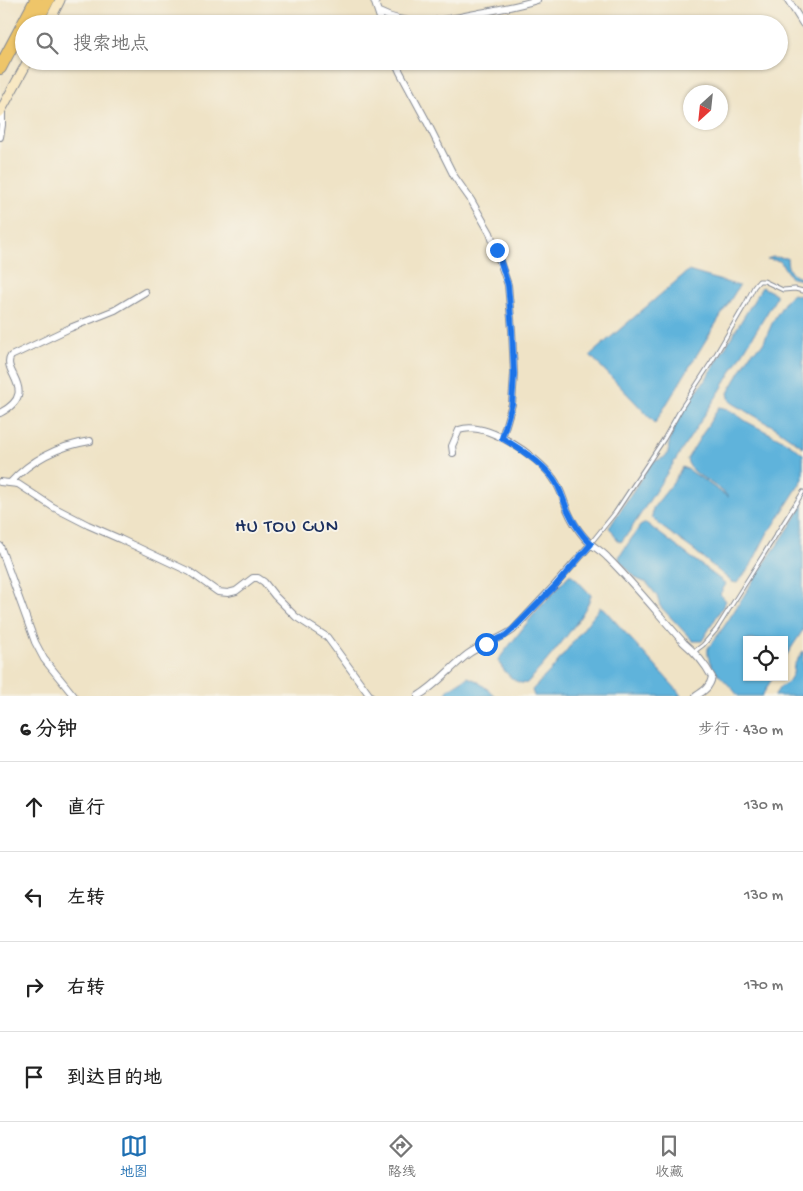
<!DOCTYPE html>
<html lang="zh">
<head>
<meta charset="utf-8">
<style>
	body { margin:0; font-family:"Gochi Hand","LXGW WenKai TC",sans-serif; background:#f2f2f2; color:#222 }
	.controls { position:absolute; right:15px; bottom:15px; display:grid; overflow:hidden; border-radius:0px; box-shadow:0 1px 4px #0004 }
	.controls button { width:45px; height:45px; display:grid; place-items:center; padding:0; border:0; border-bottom:1px solid #e0e0e0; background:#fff; color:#222; font:25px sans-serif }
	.compass { position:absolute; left:683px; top:85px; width:45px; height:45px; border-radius:50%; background:#fff; box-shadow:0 1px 4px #0004; rotate:207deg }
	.stop { position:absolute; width:15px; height:15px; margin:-11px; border:4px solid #1a73e8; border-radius:50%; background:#fff }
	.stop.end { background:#1a73e8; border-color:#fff; box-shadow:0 1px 5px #0008 }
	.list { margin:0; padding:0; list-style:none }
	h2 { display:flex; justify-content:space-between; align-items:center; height:65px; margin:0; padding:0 20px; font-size:21px }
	h2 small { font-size:16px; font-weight:400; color:#767676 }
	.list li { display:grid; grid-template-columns:32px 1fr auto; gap:15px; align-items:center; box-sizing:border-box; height:90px; padding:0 20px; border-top:1px solid #e0e0e0 }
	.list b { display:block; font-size:19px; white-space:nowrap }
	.list em { font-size:16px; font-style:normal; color:#767676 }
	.icon { flex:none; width:28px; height:28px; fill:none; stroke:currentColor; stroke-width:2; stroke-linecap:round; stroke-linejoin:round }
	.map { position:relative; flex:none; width:803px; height:696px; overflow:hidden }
	.search { position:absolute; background:#fff; box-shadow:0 1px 4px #0004; left:15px; right:15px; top:15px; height:55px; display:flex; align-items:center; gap:12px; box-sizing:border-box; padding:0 18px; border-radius:28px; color:#767676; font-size:19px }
	.sheet { height:425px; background:#fff }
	nav { display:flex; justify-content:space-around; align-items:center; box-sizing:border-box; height:70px; border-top:1px solid #e0e0e0; background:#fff; font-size:14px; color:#767676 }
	nav a { display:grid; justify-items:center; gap:2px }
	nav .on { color:#1f6fb2 }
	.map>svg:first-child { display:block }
	.water { fill:#5fb3db; stroke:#3d719c }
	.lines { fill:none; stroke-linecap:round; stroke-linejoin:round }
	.lane-casing { stroke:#858992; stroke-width:5 }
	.street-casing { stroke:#858992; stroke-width:8 }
	.secondary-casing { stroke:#858992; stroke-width:11 }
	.highway-casing { stroke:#858992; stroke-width:14 }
	.lane { stroke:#fff; stroke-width:3 }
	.street { stroke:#fff; stroke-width:6 }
	.secondary { stroke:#f8e8c3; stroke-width:9 }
	.highway { stroke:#eec569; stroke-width:12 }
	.route { stroke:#1a73e8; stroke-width:6 }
	.labels { text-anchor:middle; stroke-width:4; stroke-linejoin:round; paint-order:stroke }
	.quarter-label { font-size:19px; letter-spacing:1px; fill:#1b2f5e; stroke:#f7f3e8 }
</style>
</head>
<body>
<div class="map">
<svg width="803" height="696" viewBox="0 0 803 696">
	<rect width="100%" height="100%" fill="#f7f3e8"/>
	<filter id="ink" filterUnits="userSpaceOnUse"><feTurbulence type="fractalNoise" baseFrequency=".02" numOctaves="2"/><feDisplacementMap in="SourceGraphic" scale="10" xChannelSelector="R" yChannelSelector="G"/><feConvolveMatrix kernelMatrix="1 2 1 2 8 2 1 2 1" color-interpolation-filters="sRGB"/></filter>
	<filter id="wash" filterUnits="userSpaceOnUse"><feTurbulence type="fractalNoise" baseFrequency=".0096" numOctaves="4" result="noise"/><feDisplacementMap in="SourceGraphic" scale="20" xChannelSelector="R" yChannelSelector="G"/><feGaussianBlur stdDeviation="1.12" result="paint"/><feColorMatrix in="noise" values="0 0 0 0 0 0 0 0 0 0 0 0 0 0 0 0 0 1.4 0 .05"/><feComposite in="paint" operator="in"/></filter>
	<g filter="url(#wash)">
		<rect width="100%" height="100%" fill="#efe3c6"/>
		<!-- water -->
		<path class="water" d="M773,257l14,1c0,11 4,19 16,20v2l-12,-2 -11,-17 -13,-2z
			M688,271l51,15 -84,137 -65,-68z
			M762,287l14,7v4l-56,93 -91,141 -8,10 -4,-2 -4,-8 -4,-4 42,-65c4,-3 7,-2 12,-5 7,-3 5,-13 7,-19 1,-5 4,-7 4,-12l18,-30 14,-18z
			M793,294l10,3v150l-27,-19 -42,-24 -4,-3 -2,-8 23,-40 12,-9 10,-23 13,-21z
			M719,407c12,1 22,12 32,17 17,9 37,17 52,30v25l-31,49 -3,2 -19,37 -13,16 -5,-1 -37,-31 -33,-24 -10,-10 1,-9 20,-25 9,-16 7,3 39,27c-9,-13 -39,-22 -41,-38z
			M803,505v125l-19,29v-19h-37v37h26l-11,19h-24c-10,-15 -33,-28 -30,-48 19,-23 34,-50 50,-75 15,-23 32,-44 45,-68z
			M646,523l80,61 -6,10 6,7 -24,40h-9l-33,-35 -3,-10 -10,-13 -10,-4 -17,-18 -1,-4 21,-31z
			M569,575h3l19,20c-4,20 -49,72 -64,88 -11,3 -25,-13 -29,-23l36,-46z
			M600,607l3,1 74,82 4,6h-147l-2,-6 21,-22z
			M803,651v45h-29l6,-9 8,-5 5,-8 1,-9z
			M468,677l9,4 19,15h-52l5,-7z"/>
	</g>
	<g filter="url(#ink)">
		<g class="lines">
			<!-- lane casing -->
			<g class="lane-casing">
				<path id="lane" d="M591,543l24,-30 49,-74 18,-32 30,-46 34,-58 8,-16 5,-6h5l19,9 12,-1 8,2
					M695,651l8,-6 13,-15 87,-138"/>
			</g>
			<!-- street casing -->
			<g class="street-casing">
				<path id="street" d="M374,0l8,24
					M788,0l15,24
					M379,12c33,17 67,8 101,1 20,-4 38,-7 57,-13
					M395,61l5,11 27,50 27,54 17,24 19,33 18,52 4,45 2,44 -2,30 -10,34
					M0,137l2,-12v-17
					M0,413c41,-22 0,-41 11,-57l59,-28 45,-18 30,-18
					M453,453l-1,-7 7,-16c27,-10 78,26 94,48 7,9 10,20 14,31 4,10 11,21 18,29 6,8 16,12 23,20 27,27 51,57 76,85 12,10 21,21 28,34 -2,10 -8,14 -16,19
					M0,482l18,2 35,23 35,18 32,14 70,33 28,20 10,1 8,-2 17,-13h5l6,4 11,14 21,21 31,20 43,59
					M10,483c22,-24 48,-37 80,-42
					M0,546l35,96 9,17 30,37
					M418,696c19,-11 33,-29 50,-42 14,-10 31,-14 45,-24l42,-45 36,-41"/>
			</g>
			<!-- secondary casing -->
			<g class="secondary-casing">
				<path id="secondary" d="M48,24l12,-24
					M0,112l28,-51"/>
			</g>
			<!-- highway casing -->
			<g class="highway-casing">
				<path id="highway" d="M35,24l13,-24
					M0,68l36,-68"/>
			</g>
			<!-- lane -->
			<use href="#lane" class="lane"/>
			<!-- street -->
			<use href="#street" class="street"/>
			<!-- secondary -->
			<use href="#secondary" class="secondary"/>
			<!-- highway -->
			<use href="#highway" class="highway"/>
		</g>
	</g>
	<g class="lines" filter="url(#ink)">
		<!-- route -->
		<path class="route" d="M486,644l19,-8 7,-6 44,-45 35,-41c-10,-9 -18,-22 -24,-35 -4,-10 -7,-22 -14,-31 -13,-17 -34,-30 -51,-40l10,-34 2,-30 -2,-44 -4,-45 -11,-35"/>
	</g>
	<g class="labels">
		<!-- quarter labels -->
		<g class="quarter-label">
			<text x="287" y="531">HU TOU CUN</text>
		</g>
	</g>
</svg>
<div class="controls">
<button><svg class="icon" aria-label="locate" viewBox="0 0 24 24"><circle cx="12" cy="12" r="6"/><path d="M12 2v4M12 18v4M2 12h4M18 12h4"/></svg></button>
</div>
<svg class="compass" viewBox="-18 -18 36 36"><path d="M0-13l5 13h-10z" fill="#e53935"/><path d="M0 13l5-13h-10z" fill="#767676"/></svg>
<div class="stop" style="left:486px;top:644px"></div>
<div class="stop end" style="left:497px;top:250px"></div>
<div class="search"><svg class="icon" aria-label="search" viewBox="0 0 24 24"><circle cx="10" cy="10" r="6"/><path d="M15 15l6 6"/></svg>搜索地点</div>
</div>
<section class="sheet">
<h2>6 分钟<small>步行 · 430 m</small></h2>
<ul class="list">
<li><svg class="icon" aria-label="ahead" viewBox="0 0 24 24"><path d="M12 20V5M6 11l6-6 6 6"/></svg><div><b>直行</b></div><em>130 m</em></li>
<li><svg class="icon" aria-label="left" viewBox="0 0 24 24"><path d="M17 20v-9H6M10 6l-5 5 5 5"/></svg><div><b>左转</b></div><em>130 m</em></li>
<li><svg class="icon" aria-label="right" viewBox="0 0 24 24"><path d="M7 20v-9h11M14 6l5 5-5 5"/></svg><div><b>右转</b></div><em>170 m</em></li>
<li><svg class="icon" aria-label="arrive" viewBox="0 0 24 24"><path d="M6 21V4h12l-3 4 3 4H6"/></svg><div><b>到达目的地</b></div></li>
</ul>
</section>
<nav>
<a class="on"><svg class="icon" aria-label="map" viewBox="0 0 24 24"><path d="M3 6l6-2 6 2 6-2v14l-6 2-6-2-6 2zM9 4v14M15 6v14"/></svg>地图</a>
<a><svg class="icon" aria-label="directions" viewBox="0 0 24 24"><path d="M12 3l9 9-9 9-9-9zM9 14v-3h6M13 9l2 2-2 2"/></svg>路线</a>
<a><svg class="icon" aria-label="saved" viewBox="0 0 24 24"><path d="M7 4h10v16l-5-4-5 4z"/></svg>收藏</a>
</nav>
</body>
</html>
